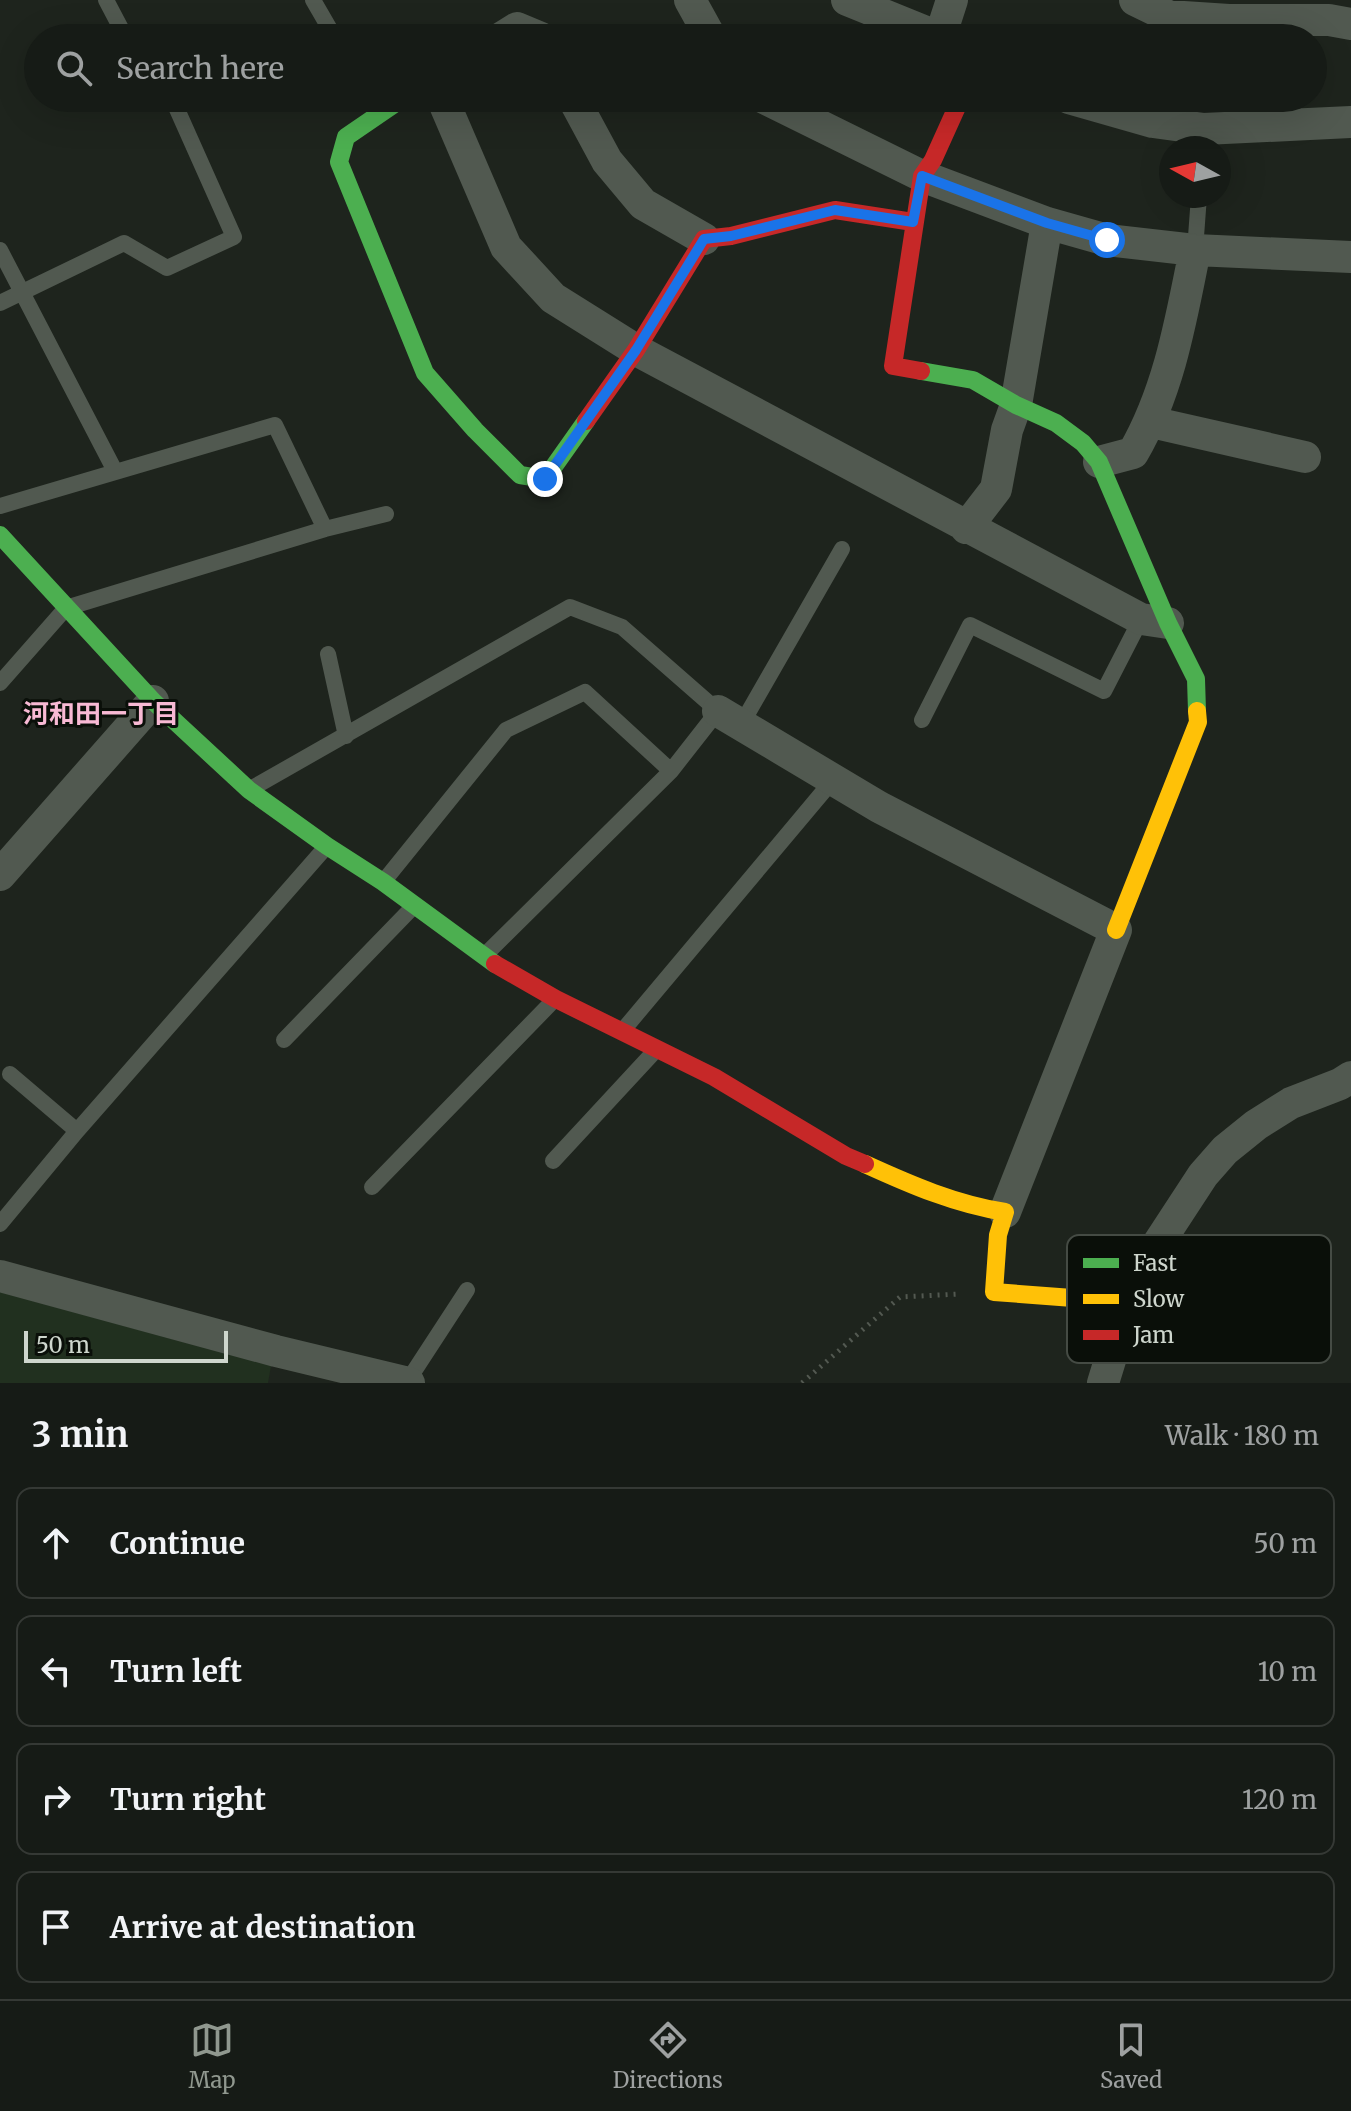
<!DOCTYPE html>
<html lang="en">
<head>
<meta charset="utf-8">
<style>
	body { margin:0; font-family:Merriweather,"Noto Sans JP",serif; background:#1f241f; color:#f1f3f6 }
	.compass { position:absolute; left:1159px; top:136px; width:72px; height:72px; border-radius:50%; background:#161b16; box-shadow:0 8px 32px #0002; rotate:278deg }
	.scale { position:absolute; left:24px; bottom:20px; width:204px; box-sizing:border-box; padding-left:8px; border:4px solid #ced6cd; border-top:0; font-size:22px; line-height:28px; white-space:nowrap; color:#ced6cd; -webkit-text-stroke:6px #0a0f09; paint-order:stroke }
	.stop { position:absolute; width:24px; height:24px; margin:-18px; border:6px solid #1a73e8; border-radius:50%; background:#fff }
	.stop.end { background:#1a73e8; border-color:#fff; box-shadow:0 2px 8px #0008 }
	.list { margin:0; padding:0; list-style:none }
	h2 { display:flex; justify-content:space-between; align-items:center; height:104px; margin:0; padding:0 32px; font-size:34px }
	h2 small { font-size:26px; font-weight:400; color:#9ea1a1 }
	.list li { display:grid; grid-template-columns:52px 1fr auto; gap:24px; align-items:center; box-sizing:border-box; height:112px; margin:0 16px 16px; padding:0 16px; border:2px solid #353935; border-radius:16px }
	.list b { display:block; font-size:30px; white-space:nowrap }
	.list em { font-size:26px; font-style:normal; color:#9ea1a1 }
	.icon { flex:none; width:44px; height:44px; fill:none; stroke:currentColor; stroke-width:2; stroke-linecap:round; stroke-linejoin:round }
	.map { position:relative; flex:none; width:1351px; height:1383px; overflow:hidden }
	.search { position:absolute; background:#161b16; box-shadow:0 8px 32px #0002; left:24px; right:24px; top:24px; height:88px; display:flex; align-items:center; gap:20px; box-sizing:border-box; padding:0 28px; border-radius:44px; color:#9ea1a1; font-size:30px }
	.sheet { height:616px; background:#161b16 }
	nav { display:flex; justify-content:space-around; align-items:center; box-sizing:border-box; height:112px; border-top:2px solid #353935; background:#161b16; font-size:22px; color:#9ea1a1 }
	nav a { display:grid; justify-items:center; gap:4px }
	nav .on { color:#90988f }
	.map>svg:first-child { display:block }
	.built { fill:#21301f }
	.lines { fill:none; stroke-linecap:round; stroke-linejoin:round }
	.path { stroke:#535951; stroke-width:5; stroke-dasharray:2 6; stroke-linecap:butt }
	.lane { stroke:#515950; stroke-width:16 }
	.street { stroke:#515950; stroke-width:32 }
	.fast { stroke:#4caf50; stroke-width:18 }
	.slow { stroke:#ffc107; stroke-width:18 }
	.jam { stroke:#c62828; stroke-width:18 }
	.route { stroke:#1a73e8; stroke-width:10 }
	.labels { text-anchor:middle; stroke-width:6; stroke-linejoin:round; paint-order:stroke }
	.neighbourhood-label { font-size:26px; font-weight:bold; fill:#f8b9d4; stroke:#0a0f09 }
	.key { fill:#0a0f09; stroke:#454b44; stroke-width:2 }
	.key-label { font-size:22px; fill:#ced6cd }
</style>
</head>
<body>
<div class="map">
<svg width="1351" height="1383" viewBox="0 0 1351 1383">
	<rect width="100%" height="100%" fill="#1e241d"/>
	<!-- built -->
	<path class="built" d="M0,1292l271,74 -3,17h-268z"/>
	<g class="lines">
		<!-- path -->
		<path class="path" d="M802,1383l98,-86 60,-3"/>
		<!-- lane -->
		<path class="lane" d="M106,0l20,38
			M313,0l22,38
			M0,250l115,221
			M1195,250l4,-54
			M0,303l124,-60 43,25 67,-31 -62,-139
			M0,506l275,-81 50,104 61,-15
			M328,654l18,82
			M0,683l66,-75 259,-79
			M922,720l48,-95 134,66 37,-72
			M741,725l101,-176
			M254,787l316,-180 52,20 96,84 -47,60
			M384,881l122,-151 79,-38 86,79 -186,184
			M624,1029l209,-249
			M284,1040l128,-132
			M10,1074l67,57
			M553,1161l101,-109
			M372,1187l182,-187
			M0,1224l77,-93 249,-284
			M407,1382l60,-92"/>
		<!-- street -->
		<path class="street" d="M690,0l21,38
			M847,0l94,38
			M1135,0l33,16 61,4h100l22,4
			M940,37l12,-37
			M501,38l16,-10 24,10
			M442,98l64,149 47,51 83,52 505,269 27,4
			M573,98l34,63 36,43 61,35
			M764,98l158,78 125,47 60,17 88,10 156,7
			M1069,98l84,24 51,7 147,-7
			M1151,422l154,35
			M1099,462l34,-9c36,-62 48,-133 62,-203
			M966,528l30,-39 11,-59 9,-25 31,-182
			M718,711l161,96 237,123 -111,282
			M0,875l153,-174
			M0,1276l276,75 133,32
			M1103,1383l32,-104 68,-104 22,-25 31,-25 35,-22 49,-19 11,-7"/>
		<!-- fast -->
		<path class="fast" d="M403,98l-57,39 -7,25 86,211 50,57 45,45 25,4 41,-58
			M921,371l52,9 43,25 40,18 27,20 16,19 69,161 28,56 1,32
			M0,535l153,166 96,89 78,56 56,36 112,82"/>
		<!-- slow -->
		<path class="slow" d="M1116,930l82,-208 -1,-11
			M865,1164c46,21 90,40 140,48l-7,23 -4,57 132,10"/>
		<!-- jam -->
		<path class="jam" d="M921,371l-28,-5 29,-190 11,-16 28,-62
			M586,421l50,-71 68,-111 27,-3 104,-26 78,12
			M495,964l61,35 158,78 132,79 19,8"/>
	</g>
	<g class="lines">
		<!-- route -->
		<path class="route" d="M545,479l91,-129 68,-111 27,-3 104,-26 78,12 9,-46 125,47 60,17"/>
	</g>
	<g class="labels">
		<!-- neighbourhood labels -->
		<g class="neighbourhood-label">
			<text x="101" y="723">河和田一丁目</text>
		</g>
	</g>
	<!-- legend -->
	<rect x="1067" y="1235" width="264" height="128" rx="12" class="key"/>
	<rect x="1083" y="1258" width="36" height="10" fill="#4caf50"/>
	<rect x="1083" y="1294" width="36" height="10" fill="#ffc107"/>
	<rect x="1083" y="1330" width="36" height="10" fill="#c62828"/>
	<g class="key-label">
		<text x="1133" y="1271">Fast</text>
		<text x="1133" y="1307">Slow</text>
		<text x="1133" y="1343">Jam</text>
	</g>
</svg>
<svg class="compass" viewBox="-18 -18 36 36"><path d="M0-13l5 13h-10z" fill="#e53935"/><path d="M0 13l5-13h-10z" fill="#9ea1a1"/></svg>
<div class="scale">50 m</div>
<div class="stop" style="left:1107px;top:240px"></div>
<div class="stop end" style="left:545px;top:479px"></div>
<div class="search"><svg class="icon" aria-label="search" viewBox="0 0 24 24"><circle cx="10" cy="10" r="6"/><path d="M15 15l6 6"/></svg>Search here</div>
</div>
<section class="sheet">
<h2>3 min<small>Walk · 180 m</small></h2>
<ul class="list">
<li><svg class="icon" aria-label="ahead" viewBox="0 0 24 24"><path d="M12 20V5M6 11l6-6 6 6"/></svg><div><b>Continue</b></div><em>50 m</em></li>
<li><svg class="icon" aria-label="left" viewBox="0 0 24 24"><path d="M17 20v-9H6M10 6l-5 5 5 5"/></svg><div><b>Turn left</b></div><em>10 m</em></li>
<li><svg class="icon" aria-label="right" viewBox="0 0 24 24"><path d="M7 20v-9h11M14 6l5 5-5 5"/></svg><div><b>Turn right</b></div><em>120 m</em></li>
<li><svg class="icon" aria-label="arrive" viewBox="0 0 24 24"><path d="M6 21V4h12l-3 4 3 4H6"/></svg><div><b>Arrive at destination</b></div></li>
</ul>
</section>
<nav>
<a class="on"><svg class="icon" aria-label="map" viewBox="0 0 24 24"><path d="M3 6l6-2 6 2 6-2v14l-6 2-6-2-6 2zM9 4v14M15 6v14"/></svg>Map</a>
<a><svg class="icon" aria-label="directions" viewBox="0 0 24 24"><path d="M12 3l9 9-9 9-9-9zM9 14v-3h6M13 9l2 2-2 2"/></svg>Directions</a>
<a><svg class="icon" aria-label="saved" viewBox="0 0 24 24"><path d="M7 4h10v16l-5-4-5 4z"/></svg>Saved</a>
</nav>
</body>
</html>
